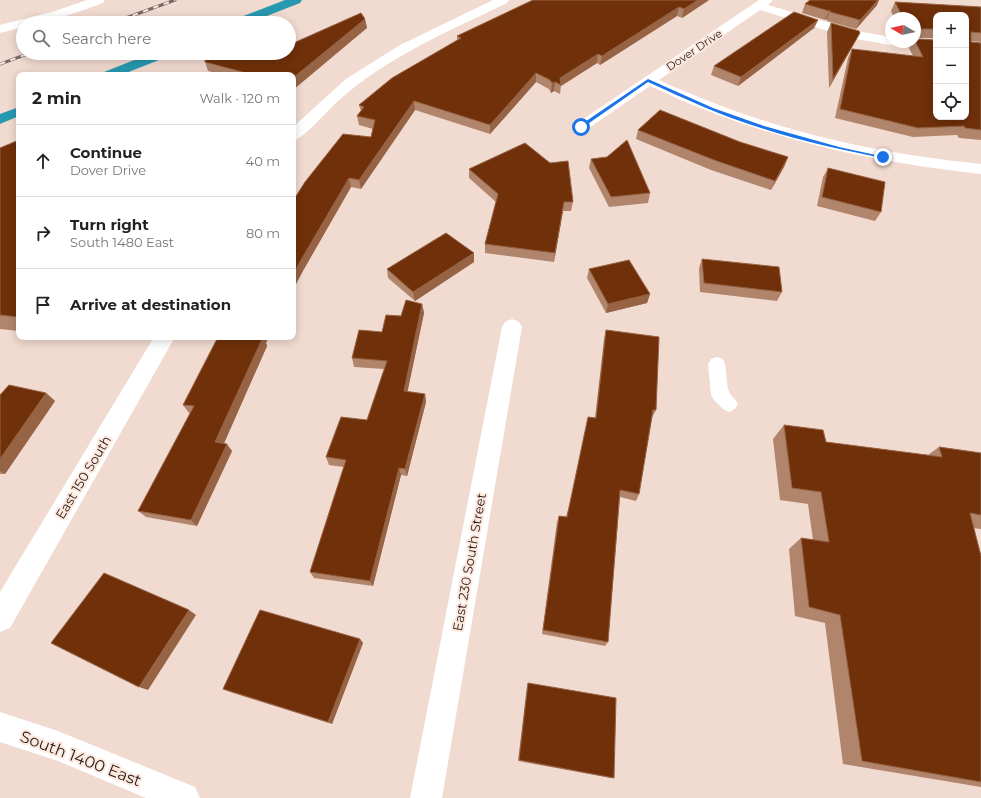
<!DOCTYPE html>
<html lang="en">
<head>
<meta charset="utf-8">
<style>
	body { margin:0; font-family:Montserrat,sans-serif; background:#f2f2f2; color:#222 }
	.controls { position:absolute; right:12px; top:12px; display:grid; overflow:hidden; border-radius:8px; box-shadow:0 2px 10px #0003 }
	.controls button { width:36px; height:36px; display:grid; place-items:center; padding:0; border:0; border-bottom:1px solid #e0e0e0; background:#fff; color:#222; font:20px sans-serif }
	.compass { position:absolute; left:885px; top:12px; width:36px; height:36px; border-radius:50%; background:#fff; box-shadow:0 2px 10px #0003; rotate:279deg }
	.stop { position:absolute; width:12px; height:12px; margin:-9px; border:3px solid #1a73e8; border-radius:50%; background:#fff }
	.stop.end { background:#1a73e8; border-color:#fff; box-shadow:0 1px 4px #0008 }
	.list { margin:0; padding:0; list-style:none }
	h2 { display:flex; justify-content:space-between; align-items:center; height:52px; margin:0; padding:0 16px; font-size:17px }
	h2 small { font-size:13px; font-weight:400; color:#767676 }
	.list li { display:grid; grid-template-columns:26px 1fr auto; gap:12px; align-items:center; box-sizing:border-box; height:72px; padding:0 16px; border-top:1px solid #e0e0e0 }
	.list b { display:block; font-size:15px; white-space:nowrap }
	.list p { margin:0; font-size:13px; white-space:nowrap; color:#767676 }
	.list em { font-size:13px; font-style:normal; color:#767676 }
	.icon { flex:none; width:22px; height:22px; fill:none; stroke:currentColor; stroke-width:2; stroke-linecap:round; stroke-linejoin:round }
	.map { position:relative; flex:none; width:981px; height:798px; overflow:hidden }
	.search { position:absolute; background:#fff; box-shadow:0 2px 10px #0003; left:16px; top:16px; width:280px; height:44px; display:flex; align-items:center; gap:10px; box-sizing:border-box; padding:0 14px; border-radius:22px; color:#767676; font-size:15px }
	.panel { position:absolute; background:#fff; box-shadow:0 2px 10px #0003; left:16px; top:72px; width:280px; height:268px; border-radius:8px }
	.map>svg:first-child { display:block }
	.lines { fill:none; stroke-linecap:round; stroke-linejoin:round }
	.lane { fill:#fff; fill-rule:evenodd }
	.street { fill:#fff; fill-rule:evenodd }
	.secondary { fill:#fff; fill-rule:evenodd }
	.highway { fill:#2799b1; fill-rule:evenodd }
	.rail-casing { stroke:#776962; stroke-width:3 }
	.rail { stroke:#fee8dd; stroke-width:2; stroke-dasharray:5.5; stroke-linecap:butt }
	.wall { fill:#b0856c }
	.shaded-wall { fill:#976345 }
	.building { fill:#703009; stroke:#976345 }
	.route { fill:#1a73e8 }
	.labels { text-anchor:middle; stroke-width:4; stroke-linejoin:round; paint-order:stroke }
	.far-street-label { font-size:11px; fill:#251d19; stroke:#fee8dd }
	.street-label { font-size:13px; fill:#251d19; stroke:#fee8dd }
	.near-street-label { font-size:16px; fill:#251d19; stroke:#fee8dd }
</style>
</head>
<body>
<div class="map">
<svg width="981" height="798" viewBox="0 0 981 798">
	<rect width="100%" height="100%" fill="#f1dad0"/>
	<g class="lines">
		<!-- lane -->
		<path class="lane" d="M717,357l6,2c5,10 2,22 6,32 1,5 7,8 9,13l-3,5 -6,3 -6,-3 -9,-9 -3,-5 -3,-31 3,-5z"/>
		<!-- street -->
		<path class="street" d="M493,0h16l-2,3c-58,28 -120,54 -169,98 -10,9 -34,37 -45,40v-14l53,-48 54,-34z
			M759,0h14l-5,5 89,26 34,6v5h24v-3l21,1v8l-34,-2 -6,-3 -5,2 -41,-7 -90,-28 -101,70c108,49 205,72 322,84v10c-118,-13 -223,-37 -331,-88l-64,44 -5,2 -5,-2 -3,-3 3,-3z
			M512,319l7,3 3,5 -80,471h-32l92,-471 3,-5z
			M154,337h21l-165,291 -10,4v-40z
			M0,712l58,19 137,56 5,11h-54l-88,-37 -58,-19z"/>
		<!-- secondary -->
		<path class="secondary" d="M87,0h18l-2,3c-26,9 -52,20 -80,20v4l-23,6v-8l55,-14z"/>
		<!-- highway -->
		<path class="highway" d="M285,0h17l-2,3 -51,20h-17l1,-3z
			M152,53h19l-2,3 -48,19h-19l2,-3z
			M19,107v9l-19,8v-10z"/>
		<!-- rail casing -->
		<g class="rail-casing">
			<path id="rail" d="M112,23l63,-23
				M0,64l30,-11"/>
		</g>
		<!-- rail -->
		<use href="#rail" class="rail"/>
	</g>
	<!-- wall -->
	<path class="wall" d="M533,0h176l-27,18 -5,-2 -77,49 -3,-2 -36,23 -1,8 -6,-3 -3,2 -2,-4 -13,-7 -46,52 -75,-24 -54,79 -10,-2 -47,82 -11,-68 78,-64 2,-8 -14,-4 -2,-9 4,-5 -2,-6 98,-65v-4z
		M895,2l86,5v35l-10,-1v1l10,1v97l-22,-2 -2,-3 -44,2 -78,-19 13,-60 4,-9 61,7 -4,-8 3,-6h3v-3l21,1v77l30,-102h-30v23h-21v-20h-21l-3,-7z
		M805,4l72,1 -21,24 -29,-8v-2l-2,1 -23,-7z
		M365,19l2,9 -74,47h-70l-15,-4 -3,-9 62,-7z
		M818,20l-4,8 -76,58 -27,-11 3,-9z
		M831,23l24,19 -26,46 -2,-56z
		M638,130l102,12 48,15 -4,10 -13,23 -60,-20 -75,-31z
		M19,140v191l-19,-2v-181z
		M591,159l59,34 -2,10 -39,4 -20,-39z
		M828,168l53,44 -6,9 -58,-15 6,-29z
		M469,169l104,33 -2,9h-8l-9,51 -69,-9v-9l11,-42 -27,-24z
		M702,259l80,33 -5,9 -77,-9 -1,-24z
		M474,262l-59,39 -27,-23 -1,-9z
		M589,269l61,25 -3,9 -41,10 -19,-35z
		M422,304l2,9 -17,79 18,2 1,8 -19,74 -6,-1 -28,111 -59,-8 -4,-6 34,-105 -15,-2 -3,-8 41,-37 17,-51 -30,-2 -2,-9 30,-26 19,-16z
		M606,330l50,80 -4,8 -13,76 -3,7 -16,-4 -12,145 -3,4 -63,-12 15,-112 2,-6 7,1 29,-99 9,-79z
		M266,343l1,3 -43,97 8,8 -35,75 -51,-9 -8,-6 52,-98h-1l-6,-8z
		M46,393l9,8 -50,73h-5v-79z
		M784,425l42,17 102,13 11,-8 42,6v76l-8,-1 8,28v231l-138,-23 -18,-141 -30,-7 -6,-67 12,-11 12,2 -5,-36 -28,-4 -7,-61z
		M360,639l3,4 -31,81 -102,-32 -7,-3z
		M528,683l86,95h-3l-93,-17 9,-75z"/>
	<!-- shaded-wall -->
	<path class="shaded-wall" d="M698,0h11l-27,18 2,-9z
		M878,0h1l-2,5 -21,24 4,-9z
		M679,7l-2,9 -77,49 2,-9z
		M830,10l-3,9 -2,1 4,-9z
		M365,19l2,9 -74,62v-12z
		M818,20l-4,8 -76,58 3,-9z
		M860,33l-5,9 -26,46 4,-9z
		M598,54l-1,9 -36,23 -1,-8z
		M536,73v9l-46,52v-9z
		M555,82l-1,9 -3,2 1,-10z
		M414,101l1,9 -54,79 -2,-9z
		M788,157l-4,10 -13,23 4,-9z
		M349,178l2,9 -47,82 -11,21v-15l8,-15z
		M564,202l-1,9 -9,51 1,-9z
		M474,253v9l-59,39 -2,-9z
		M650,294l-3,9 -41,10 2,-9z
		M422,304l2,9 -18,86 -2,-8z
		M260,337h9l-3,6 1,3 -46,104 -6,-8z
		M46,393l9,8 -50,73 -5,-3v-12z
		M425,394l1,8 -19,74 -2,-7z
		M227,444l5,7 -35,75 -6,-6z
		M399,468l2,7 -28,111 -3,-5z
		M189,610l7,5 -48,75 -9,-3z
		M360,639l3,4 -31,81 -4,-2z"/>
	<!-- building -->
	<path class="building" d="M533,0h165l-14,9 -5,-2 -77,49 -4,-2 -38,24 1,7 -6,-3 -3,1 -2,-3 -14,-7 -46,52 -76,-24 -55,79 -10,-2 -48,82 -8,15v-74l12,-19 38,-48 28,3 4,-17 -18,-4 7,-9 -5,-2 33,-27 69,-40 -4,-2z
		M810,0h68l-18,20 -30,-8v-2l-1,1 -24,-7z
		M895,2l86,5v26l-10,-1v10l10,1v87l-16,-2 -1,-2 -46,2 -78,-19 12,-60 71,8 -8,-16v-2l21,1v77h30v-102h-30v14h-16l-2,3h-3v-14h-12z
		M794,12l24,8 -77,57 -27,-11z
		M361,13l4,6 -72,59v-3h-39l-49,-13 1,-9h34l27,2 4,-2h18v-8z
		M831,23l28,8 1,2 -27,46z
		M660,110l80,32 48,15 -13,24 -61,-21 -76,-30z
		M19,140v175l-2,2 -17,-2v-167z
		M627,140l23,53 -39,4 -20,-38 16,-2z
		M525,143l25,20 18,-2 5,41h-9l-9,51 -70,-9 13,-50 -29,-25z
		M828,168l57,14 -4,30 -59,-15z
		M446,233l28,20 -61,39 -26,-23z
		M702,259l77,8 3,25 -78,-9z
		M629,260l21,34 -42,10 -19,-35z
		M406,300l16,4 -18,87 21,3 -20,75 -6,-1 -29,113 -60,-9 36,-112 -20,-3 15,-40 26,3 20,-59 -35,-3 7,-28 23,2 4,-17 15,1z
		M606,330l53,7 -3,73h-3l-14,84 -19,-4 -12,152 -65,-12 16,-114 8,1 21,-100 8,1z
		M218,337h45l-48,105 12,2 -36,76 -53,-9 56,-105 -11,-1z
		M9,385l37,8 -46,66v-64z
		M784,425l39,5 3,12 116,15 -3,-10 42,6v62l-11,-2 11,43v226l-119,-21 -22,-146 -31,-8 -8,-69 28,4 -8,-50 -29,-4z
		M104,573l85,37 -50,77 -88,-44z
		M260,610l100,29 -32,83 -105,-33z
		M528,683l88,15 -2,80 -95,-18z"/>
	<!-- route -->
	<path class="route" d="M648,79l65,29 51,18 75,21 46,10 -2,1c-41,-8 -82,-17 -122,-30 -39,-12 -76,-29 -113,-46l-66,46h-3v-2z"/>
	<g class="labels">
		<!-- far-street labels -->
		<g class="far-street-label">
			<text transform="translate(694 50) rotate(-34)" y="4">Dover Drive</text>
		</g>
		<!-- street labels -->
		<g class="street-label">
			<text transform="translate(83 477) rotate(-59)" y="5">East 150 South</text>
			<text transform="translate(469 562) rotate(-80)" y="5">East 230 South Street</text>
		</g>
		<!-- near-street labels -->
		<g class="near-street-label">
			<text transform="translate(81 758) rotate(21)" y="6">South 1400 East</text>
		</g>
	</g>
</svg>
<div class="controls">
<button>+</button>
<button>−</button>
<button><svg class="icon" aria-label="locate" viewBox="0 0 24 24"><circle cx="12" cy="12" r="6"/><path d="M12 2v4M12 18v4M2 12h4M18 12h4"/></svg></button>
</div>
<svg class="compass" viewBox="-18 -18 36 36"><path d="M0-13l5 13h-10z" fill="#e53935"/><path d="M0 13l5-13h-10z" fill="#767676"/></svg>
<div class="stop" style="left:581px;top:127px"></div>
<div class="stop end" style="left:883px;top:157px"></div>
<div class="search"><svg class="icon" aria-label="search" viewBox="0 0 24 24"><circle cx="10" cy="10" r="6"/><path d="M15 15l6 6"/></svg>Search here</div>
<section class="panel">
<h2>2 min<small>Walk · 120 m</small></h2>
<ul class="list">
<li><svg class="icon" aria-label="ahead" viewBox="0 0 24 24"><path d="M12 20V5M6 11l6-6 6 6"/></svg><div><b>Continue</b><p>Dover Drive</p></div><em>40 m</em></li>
<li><svg class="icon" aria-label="right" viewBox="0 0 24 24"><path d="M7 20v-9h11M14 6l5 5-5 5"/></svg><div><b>Turn right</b><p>South 1480 East</p></div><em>80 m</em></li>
<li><svg class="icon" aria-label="arrive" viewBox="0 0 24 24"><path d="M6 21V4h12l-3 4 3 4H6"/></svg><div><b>Arrive at destination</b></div></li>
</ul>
</section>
</div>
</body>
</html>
